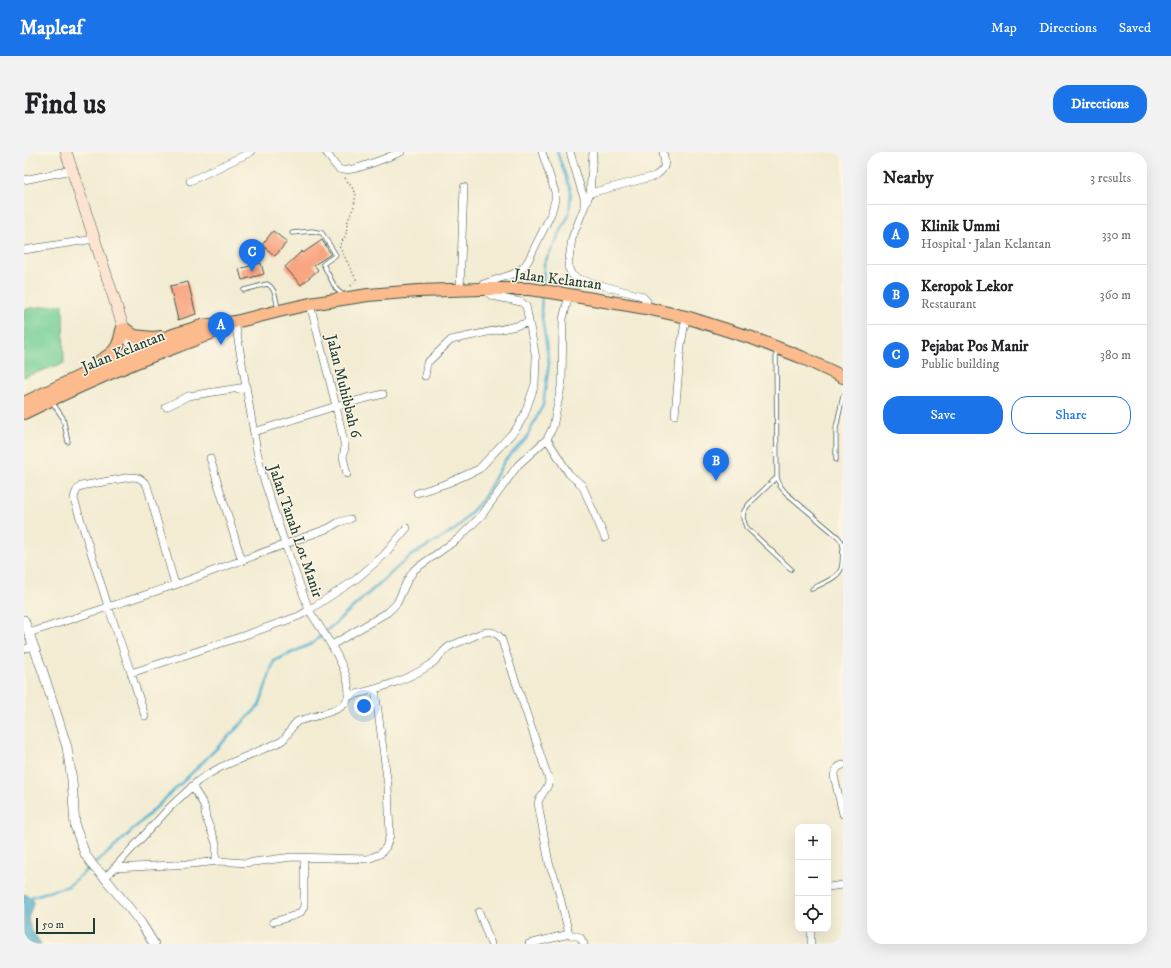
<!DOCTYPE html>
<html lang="en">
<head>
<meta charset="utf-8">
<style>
	body { margin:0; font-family:"IM FELL DW Pica",serif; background:#f2f2f2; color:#202124 }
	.controls { position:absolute; right:12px; bottom:12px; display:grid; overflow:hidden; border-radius:8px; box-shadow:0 4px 16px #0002 }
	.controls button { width:36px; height:36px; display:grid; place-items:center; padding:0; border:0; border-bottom:1px solid #e0e0e0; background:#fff; color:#202124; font:20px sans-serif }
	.scale { position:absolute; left:12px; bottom:10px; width:59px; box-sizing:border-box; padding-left:4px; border:2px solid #1f3d34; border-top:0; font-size:11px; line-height:14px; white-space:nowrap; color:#1f3d34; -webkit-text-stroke:3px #fcf5e5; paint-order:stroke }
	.you { position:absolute; left:340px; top:554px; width:14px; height:14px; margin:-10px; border:3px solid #fff; border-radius:50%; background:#1a73e8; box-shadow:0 0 0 6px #1a73e833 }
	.badge { display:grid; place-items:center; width:26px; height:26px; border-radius:50%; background:#1a73e8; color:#fff; font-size:13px; font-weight:700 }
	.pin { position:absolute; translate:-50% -33px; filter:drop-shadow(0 1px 2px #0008) }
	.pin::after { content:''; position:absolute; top:21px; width:14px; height:12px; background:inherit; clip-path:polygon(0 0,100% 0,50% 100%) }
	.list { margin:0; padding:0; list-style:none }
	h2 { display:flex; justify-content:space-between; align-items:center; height:52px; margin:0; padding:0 16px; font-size:17px }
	h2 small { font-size:13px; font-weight:400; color:#757577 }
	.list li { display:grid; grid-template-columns:26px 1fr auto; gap:12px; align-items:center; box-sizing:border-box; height:60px; padding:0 16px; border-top:1px solid #e0e0e0 }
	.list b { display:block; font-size:15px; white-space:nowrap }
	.list p { margin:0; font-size:13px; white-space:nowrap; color:#757577 }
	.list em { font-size:13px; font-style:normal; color:#757577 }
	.actions { display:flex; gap:8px; padding:12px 16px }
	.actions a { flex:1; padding:9px 0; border:1px solid #1a73e8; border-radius:16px; text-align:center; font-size:14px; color:#1a73e8 }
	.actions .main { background:#1a73e8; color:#fff }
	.icon { flex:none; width:22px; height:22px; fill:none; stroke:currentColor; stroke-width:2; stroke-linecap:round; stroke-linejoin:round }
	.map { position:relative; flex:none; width:819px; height:792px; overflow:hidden; border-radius:16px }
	header { display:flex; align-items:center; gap:24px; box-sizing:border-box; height:56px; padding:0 20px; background:#1a73e8; color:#fff }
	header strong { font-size:19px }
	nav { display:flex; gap:22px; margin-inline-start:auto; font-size:14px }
	.intro { display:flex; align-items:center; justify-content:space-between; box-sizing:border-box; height:96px; padding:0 24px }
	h1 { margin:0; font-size:28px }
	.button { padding:10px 18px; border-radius:16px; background:#1a73e8; color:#fff; font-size:14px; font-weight:700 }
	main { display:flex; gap:24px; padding:0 24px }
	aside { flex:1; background:#fff; border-radius:16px; box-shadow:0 4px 16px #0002 }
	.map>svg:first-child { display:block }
	.green { fill:#75cf96; stroke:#4a8665 }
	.water { fill:#50b0ce; stroke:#387681 }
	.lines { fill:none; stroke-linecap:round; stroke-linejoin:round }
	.stream { stroke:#50b0ce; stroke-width:2.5 }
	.building { fill:#f8a682 }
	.service-casing { stroke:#3f574c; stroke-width:5 }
	.minor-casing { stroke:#3f574c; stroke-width:8 }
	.tertiary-casing { stroke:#3f574c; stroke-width:10 }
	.secondary-casing { stroke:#3f574c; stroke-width:12 }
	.trunk-casing { stroke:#3f574c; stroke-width:14 }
	.path { stroke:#3f574c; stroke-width:1.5; stroke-dasharray:1 3; stroke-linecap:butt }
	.service { stroke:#fff; stroke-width:3.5 }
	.minor { stroke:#fff; stroke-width:7 }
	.tertiary { stroke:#fff; stroke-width:9 }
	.secondary { stroke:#fde4d1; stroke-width:11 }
	.trunk { stroke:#fbbb8c; stroke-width:12 }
	.labels { text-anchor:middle; stroke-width:3; stroke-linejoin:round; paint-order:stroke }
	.street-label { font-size:15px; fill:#1f3d34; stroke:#fcf5e5 }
</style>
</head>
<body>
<header>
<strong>Mapleaf</strong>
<nav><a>Map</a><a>Directions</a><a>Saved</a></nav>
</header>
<div class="intro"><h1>Find us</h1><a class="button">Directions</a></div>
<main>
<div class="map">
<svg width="819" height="792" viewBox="0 0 819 792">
	<rect width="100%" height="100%" fill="#fcf5e5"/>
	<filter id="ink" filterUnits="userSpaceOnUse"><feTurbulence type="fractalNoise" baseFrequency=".025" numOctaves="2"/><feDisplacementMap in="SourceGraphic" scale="8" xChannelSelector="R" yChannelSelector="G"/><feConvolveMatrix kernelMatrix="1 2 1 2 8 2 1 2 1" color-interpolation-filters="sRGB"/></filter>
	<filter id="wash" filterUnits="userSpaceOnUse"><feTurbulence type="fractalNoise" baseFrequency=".012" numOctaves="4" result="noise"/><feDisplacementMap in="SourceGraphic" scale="16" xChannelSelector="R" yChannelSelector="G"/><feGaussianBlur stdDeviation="0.9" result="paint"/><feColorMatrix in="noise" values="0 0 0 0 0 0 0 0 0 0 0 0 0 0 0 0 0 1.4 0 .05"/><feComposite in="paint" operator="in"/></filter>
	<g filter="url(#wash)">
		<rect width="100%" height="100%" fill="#f3ecd3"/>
		<!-- green -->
		<path class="green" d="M39,152l1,59 -40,14v-68z"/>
		<!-- water -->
		<path class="water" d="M0,742c19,8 1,16 5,30 2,7 8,14 12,20h-17z"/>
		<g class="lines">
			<!-- stream -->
			<path class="stream" d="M519,135l1,-23 25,-49 2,-24 -14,-39
				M70,712l23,-19 82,-79 60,-60 15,-45 39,-18 96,-86 47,-28 27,-30 22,-39 21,-21 17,-34 6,-42 -8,-52 1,-17
				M0,747l44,-13 22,-19"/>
		</g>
		<g id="blocks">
			<!-- building -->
			<path class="building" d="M249,79l14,11 -12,14 -13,-11z
				M298,88l9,14 -17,11 4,5 -17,15 -16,-18 17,-16 1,2z
				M237,111l3,11 -22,6 -3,-11z
				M164,130l8,32 -18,6 -8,-34z"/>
		</g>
	</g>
	<g filter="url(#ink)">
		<use href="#blocks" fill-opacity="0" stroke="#3f574c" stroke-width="1"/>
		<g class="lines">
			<!-- service casing -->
			<g class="service-casing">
				<path id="service" d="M268,81l20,-2 10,2 14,22 -13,9 13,25 8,7
					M220,138l23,-6c9,4 9,17 11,25
					M752,198l1,127 3,9 6,7 52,44 4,5 1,5
					M28,250l11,16 5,24
					M812,308v-32l7,-32
					M753,325l-28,27 -5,7 -1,7 3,9 45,42
					M788,437c8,-5 25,-10 29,-20 2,-6 1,-14 2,-20"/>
			</g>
			<!-- minor casing -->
			<g class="minor-casing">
				<path id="minor" d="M302,0c3,4 9,14 13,17 9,6 51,-13 62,-17
					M546,0l11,37 3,8v7
					M569,0l-3,41 -18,45 -4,29 4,8 6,4 64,17 5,5 -1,7
					M0,28l48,-10
					M166,29l61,-29
					M566,41l65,-17c11,-7 11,-12 8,-24
					M0,98l70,-11
					M436,137l4,-102
					M457,137l2,-5 30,-10 10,-6 5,-7 23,-47 4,-14v-8l-13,-40
					M286,152l26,102 9,41 -2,10 4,17
					M401,224l2,-13 24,-23 65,-14 13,-4
					M142,255l22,-11 58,-9
					M651,263l6,-70 5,-28
					M230,280l82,-26 47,-12
					M523,287l22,35 13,11 23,53
					M186,306l32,103
					M393,341l31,-10 31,-14 37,-40 8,-13 11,-32 1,-26 -10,-52 -5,-4 -29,-6 -8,-7
					M151,433l-28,-100c-5,-6 -8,-8 -16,-8l-50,9c-5,4 -6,7 -7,13l34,107 23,67 103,-34 65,-23 10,-6 -24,-66 -23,-70 -5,-23 -22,-129
					M5,481l146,-48 154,-57 10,-6 11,-3
					M308,493l56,-33 9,-9 10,-22 7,-11 45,-32 23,-23 36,-50 29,-26 6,-12 9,-45 1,-63 6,-24
					M0,497l9,-3
					M107,521l14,43
					M325,544c28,-7 57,-15 81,-31 8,-5 12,-14 20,-19 7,-3 15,-6 22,-9 11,-5 20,-9 29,1l48,142c0,9 -9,14 -11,23l11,60 7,18 13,53 -40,10
					M819,613c-6,1 -8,6 -9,11l9,38
					M168,634l12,19 2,13 10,25v18
					M90,716l77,-4 28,-3 27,2 46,-6 76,2 12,-5 6,-7 4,-12 -2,-49 -13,-97
					M81,726l65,-71 28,-26 9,-6 14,-8 59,-25c9,-5 10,-16 18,-21 12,-4 35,-8 44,-15 24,-17 -22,-78 -33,-96l46,-30 28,-24 24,-28
					M804,735l15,-2
					M455,760l12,32
					M249,770l23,-7 5,-3 3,-6v-48
					M545,782l11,3 4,7
					M787,792v-15"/>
			</g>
			<!-- tertiary casing -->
			<g class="tertiary-casing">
				<path id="tertiary" d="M0,468l19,52 24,75 5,33 3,46 10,28 9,13 11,11 36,45 13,21"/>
			</g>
			<!-- secondary casing -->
			<g class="secondary-casing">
				<path id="secondary" d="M42,0l57,174 2,3 13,30"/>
			</g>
			<!-- trunk casing -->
			<g class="trunk-casing">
				<path id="trunk" d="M101,177l9,7 19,2 8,-1
					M76,209c16,-9 19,-14 22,-31
					M0,251l105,-50 44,-18 29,-9 33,-4 44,-11 31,-7 58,-9 50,-4 63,-2h48l28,4 89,15 40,9 66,21 49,19 42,20
					M0,261c38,-19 76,-36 115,-52 29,-12 58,-21 86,-34"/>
			</g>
			<!-- path -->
			<path class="path" d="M321,26l11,15 -2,13 -7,17 -1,12 -7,11 17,33 -6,8"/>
			<!-- service -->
			<use href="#service" class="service"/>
			<!-- minor -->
			<use href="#minor" class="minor"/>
			<!-- tertiary -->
			<use href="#tertiary" class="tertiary"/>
			<!-- secondary -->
			<use href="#secondary" class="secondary"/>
			<!-- trunk -->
			<use href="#trunk" class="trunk"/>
		</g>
	</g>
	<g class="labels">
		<!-- street labels -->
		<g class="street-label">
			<text transform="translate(534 127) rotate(7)" y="5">Jalan Kelantan</text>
			<text transform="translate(99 199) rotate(-22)" y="5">Jalan Kelantan</text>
			<text transform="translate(320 234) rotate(76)" y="5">Jalan Muhibbah 6</text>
			<text transform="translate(272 379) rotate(71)" y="5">Jalan Tanah Lot Manir</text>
		</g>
	</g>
</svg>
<div class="controls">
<button>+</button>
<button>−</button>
<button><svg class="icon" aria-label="locate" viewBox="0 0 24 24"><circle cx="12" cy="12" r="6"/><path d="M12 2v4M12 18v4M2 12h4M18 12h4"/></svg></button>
</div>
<div class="scale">50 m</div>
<div class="you"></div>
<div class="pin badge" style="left:197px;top:193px">A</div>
<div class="pin badge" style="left:692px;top:329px">B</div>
<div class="pin badge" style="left:228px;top:120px">C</div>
</div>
<aside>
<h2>Nearby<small>3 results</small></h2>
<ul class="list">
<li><span class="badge">A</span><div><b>Klinik Ummi</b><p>Hospital · Jalan Kelantan</p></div><em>330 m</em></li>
<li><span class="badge">B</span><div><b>Keropok Lekor</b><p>Restaurant</p></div><em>360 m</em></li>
<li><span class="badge">C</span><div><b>Pejabat Pos Manir</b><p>Public building</p></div><em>380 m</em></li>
</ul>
<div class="actions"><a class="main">Save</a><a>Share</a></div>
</aside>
</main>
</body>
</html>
